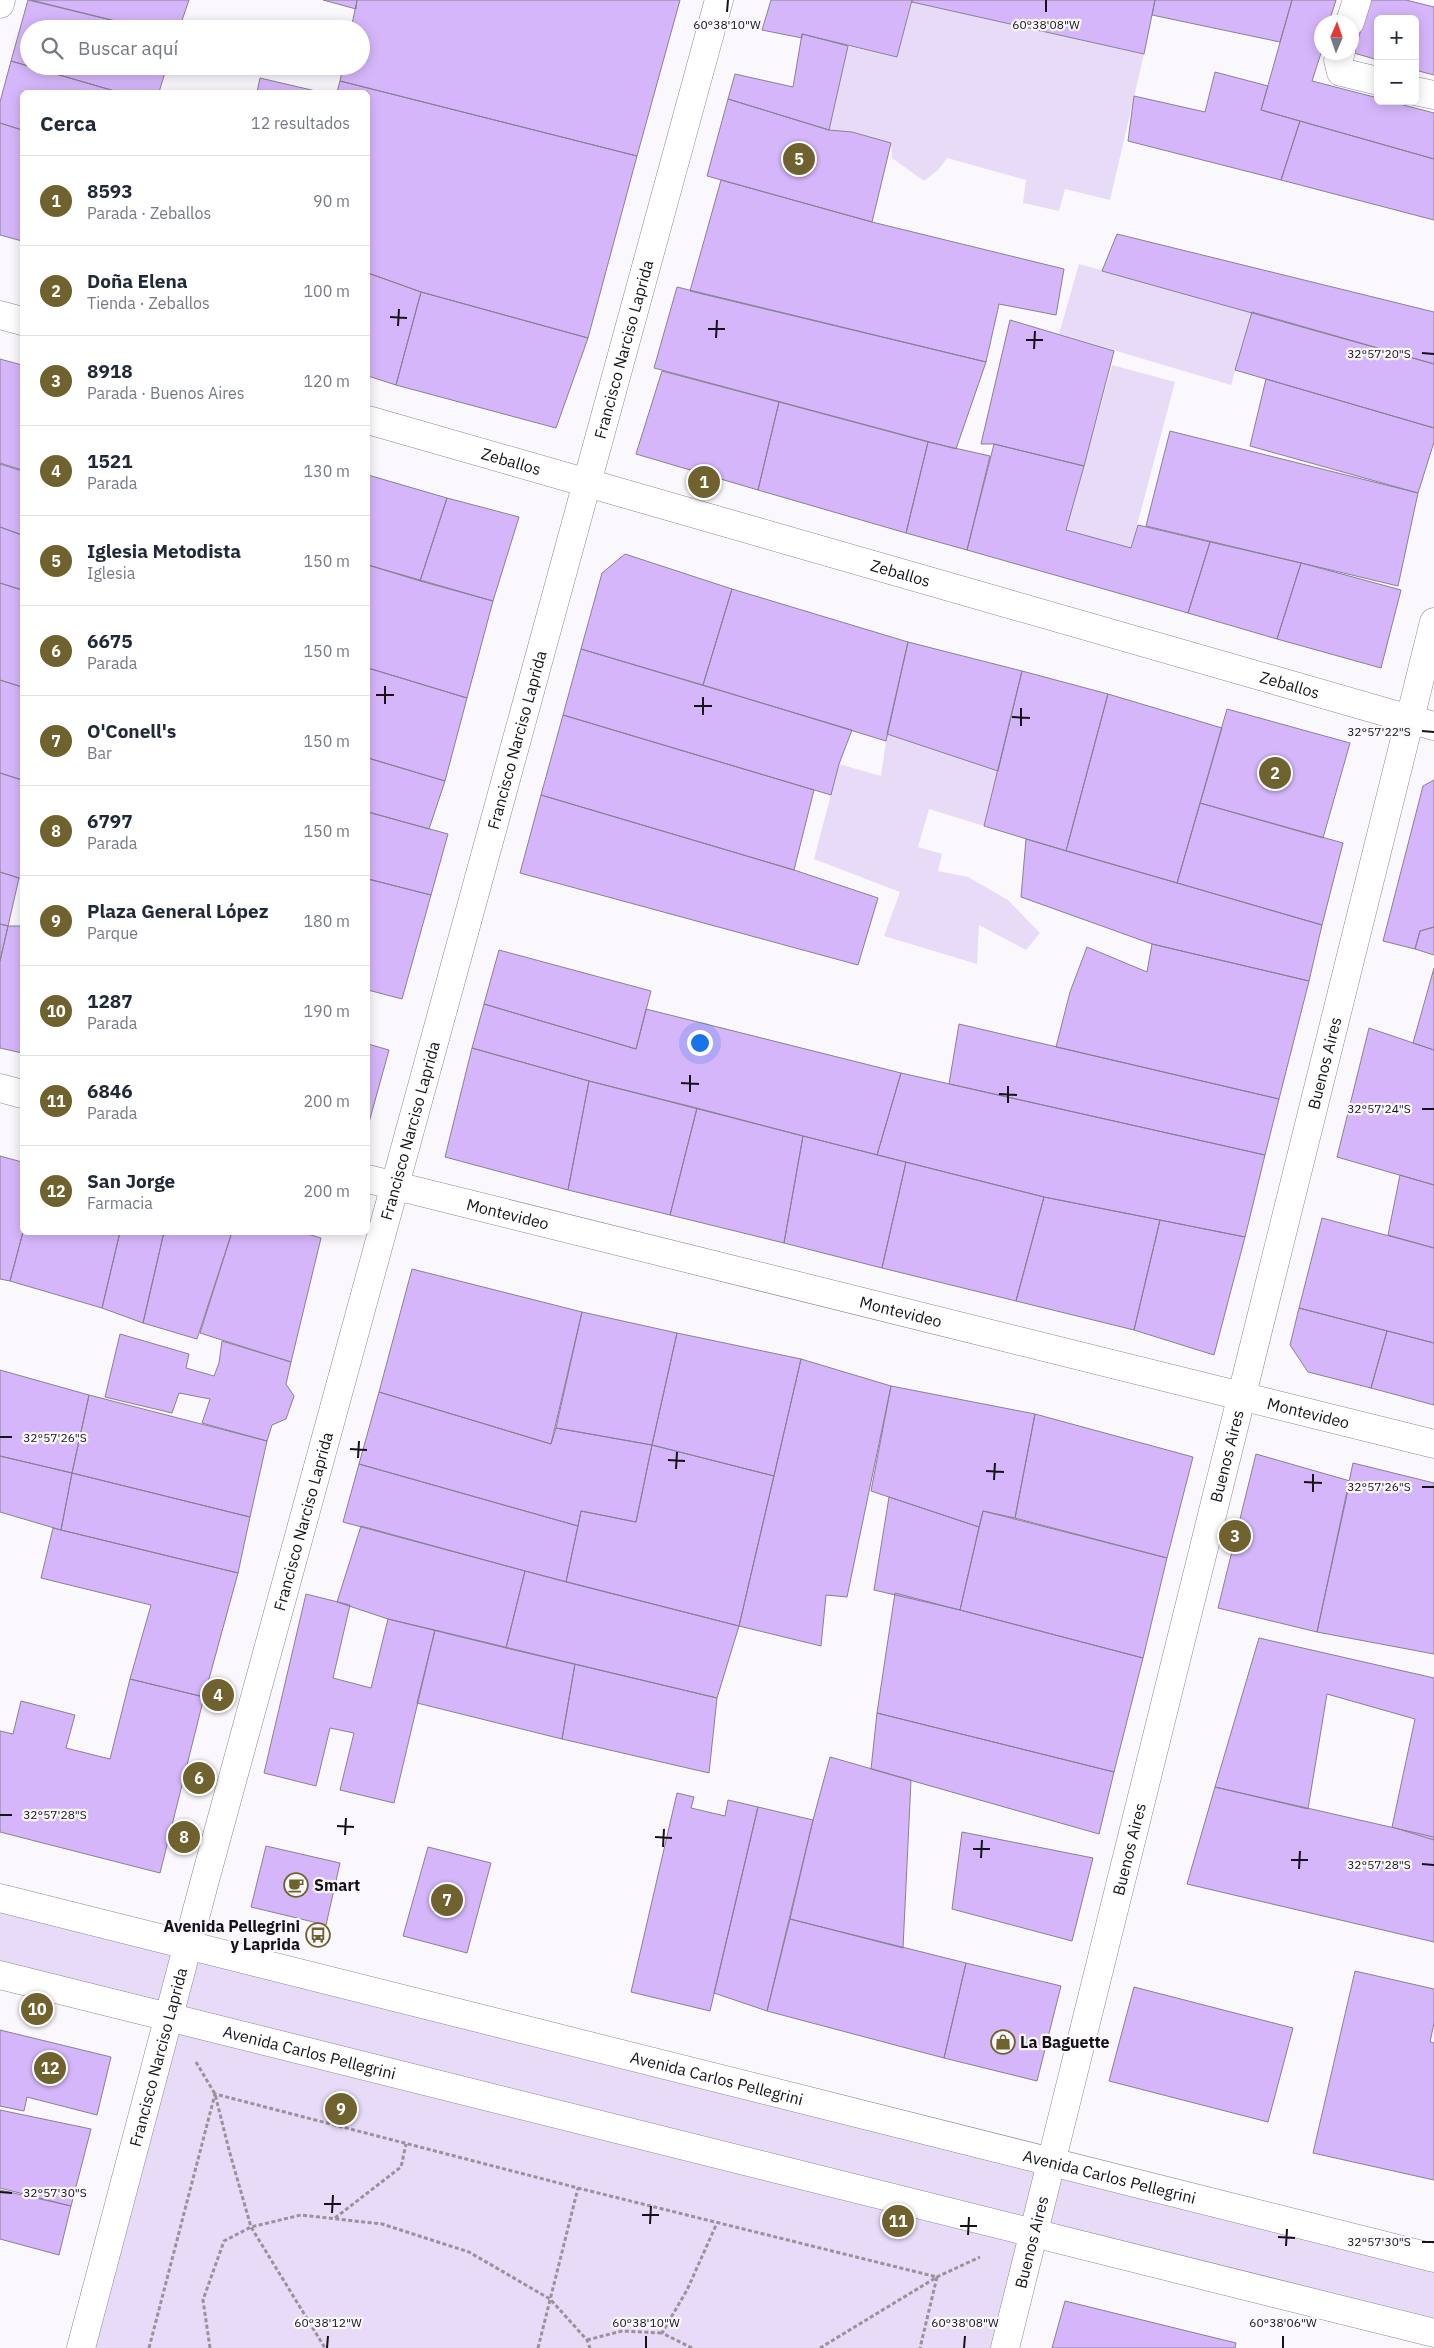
<!DOCTYPE html>
<html lang="es">
<head>
<meta charset="utf-8">
<style>
	body { margin:0; font-family:"IBM Plex Sans",sans-serif; background:#f2f2f3; color:#1f2937 }
	.controls { position:absolute; right:15px; top:15px; display:grid; overflow:hidden; border-radius:8px; box-shadow:0 2px 12px #0003 }
	.controls button { width:45px; height:45px; display:grid; place-items:center; padding:0; border:0; border-bottom:1px solid #e0e1e3; background:#fff; color:#1f2937; font:25px sans-serif }
	.compass { position:absolute; left:1314px; top:15px; width:45px; height:45px; border-radius:50%; background:#fff; box-shadow:0 2px 12px #0003; rotate:2deg }
	.you { position:absolute; left:699px; top:1042px; width:18px; height:18px; margin:-12px; border:4px solid #fff; border-radius:50%; background:#1a73e8; box-shadow:0 0 0 8px #1a73e833 }
	.badge { display:grid; place-items:center; width:32px; height:32px; border-radius:50%; background:#6f622f; color:#fff; font-size:16px; font-weight:700 }
	.pin { position:absolute; translate:-50% -50%; border:2px solid #fff; box-shadow:0 1px 5px #0006 }
	.list { margin:0; padding:0; list-style:none }
	h2 { display:flex; justify-content:space-between; align-items:center; height:65px; margin:0; padding:0 20px; font-size:21px }
	h2 small { font-size:16px; font-weight:400; color:#747a83 }
	.list li { display:grid; grid-template-columns:32px 1fr auto; gap:15px; align-items:center; box-sizing:border-box; height:90px; padding:0 20px; border-top:1px solid #e0e1e3 }
	.list b { display:block; font-size:19px; white-space:nowrap }
	.list p { margin:0; font-size:16px; white-space:nowrap; color:#747a83 }
	.list em { font-size:16px; font-style:normal; color:#747a83 }
	.icon { flex:none; width:28px; height:28px; fill:none; stroke:currentColor; stroke-width:2; stroke-linecap:round; stroke-linejoin:round }
	.map { position:relative; flex:none; width:1434px; height:2348px; overflow:hidden }
	.search { position:absolute; background:#fff; box-shadow:0 2px 12px #0003; left:20px; top:20px; width:350px; height:55px; display:flex; align-items:center; gap:12px; box-sizing:border-box; padding:0 18px; border-radius:28px; color:#747a83; font-size:19px }
	.panel { position:absolute; background:#fff; box-shadow:0 2px 12px #0003; left:20px; top:90px; width:350px; height:1145px; border-radius:8px }
	.map>svg:first-child { display:block }
	.green { fill:#e8dbf8 }
	.building { fill:#d6b6fa; stroke:#888092 }
	.lines { fill:none; stroke-linecap:round; stroke-linejoin:round }
	.minor-casing { stroke:#8d8597; stroke-width:29 }
	.major-casing { stroke:#8d8597; stroke-width:29 }
	.path { stroke:#969399; stroke-width:3; stroke-dasharray:4 2.5; stroke-linecap:butt }
	.minor { stroke:#fff; stroke-width:28 }
	.major { stroke:#fff; stroke-width:28 }
	.ticks { fill:none; stroke:#151219; stroke-width:2 }
	.labels { text-anchor:middle; stroke-width:4.5; stroke-linejoin:round; paint-order:stroke }
	.street-label { font-size:16px; fill:#151219; stroke:#faf8fc }
	.poi-label { font-size:16px; font-weight:bold; fill:#151219; stroke:#faf8fc; text-anchor:start }
	.ticks-label { font-size:12px; text-anchor:middle; fill:#151219; stroke:#faf8fc; stroke-width:4.5; stroke-linejoin:round; paint-order:stroke }
</style>
</head>
<body>
<div class="map">
<svg width="1434" height="2348" viewBox="0 0 1434 2348">
	<rect width="100%" height="100%" fill="#faf8fc"/>
	<!-- green -->
	<path class="green" d="M912,2l232,52 -34,146 -45,-11 -6,22 -36,-8 3,-23 -79,-22 -9,12 -14,11 -32,-23 -1,-15 -39,-11 -23,-2 19,-84 49,11z
		M1079,264l173,48 -21,73 -172,-51z
		M1112,365l63,17 -44,166 -65,-18z
		M887,734l111,37 -14,55 -55,-17 -11,38 24,7 -4,17 30,6 40,23 32,33 -14,17 -47,-25 -2,39 -93,-28 16,-44 -86,-33 25,-95 42,12z
		M0,1898l1434,360v75l-400,-100 -29,115h-924l89,-331 -170,-42z"/>
	<!-- building -->
	<path class="building" d="M28,0l120,29h-119v37h138l-8,26h-41l-107,-31z
		M31,0h158l-10,29h-31z
		M323,0h34l-1,9z
		M357,0h323l-43,156 -297,-75 3,-15h18v-37h-10z
		M771,0h141l-15,57 -95,-23v4l-40,-8z
		M912,0h243l-11,54 -232,-52z
		M1155,0h137l-12,42 -128,-27z
		M1292,0h44l-7,22h-7v28l-10,31 66,17v3h10l46,12v46l-173,-49z
		M1370,0h36l28,7v68l-19,-5v-51h-37v41l-24,-7z
		M802,34l46,12 -19,84 -101,-31 7,-25 58,13z
		M11,61l107,31h-96v38l-22,-7v-21z
		M1215,72l53,14 -7,24 39,11 -19,59 -153,-39 6,-45 71,16z
		M260,78l60,14h-63z
		M340,81l297,75 -49,182 -167,-46 -53,-19v-181h-31z
		M728,99l101,31 23,2 39,11 -19,79 -165,-46z
		M1300,121l134,38v61l-153,-40z
		M0,123l22,7v111l-22,-6z
		M721,180l151,42 192,47 -8,46 -57,-11 -13,58 -296,-71z
		M1117,234l317,78v52l-332,-93z
		M368,273l53,19 -25,93 -28,-9z
		M677,287l309,75 -30,87 -302,-81z
		M421,292l167,46 -32,90 -160,-43z
		M1252,312l182,52v64l-199,-58z
		M1010,320l104,31 -30,115 -90,-22h-13z
		M0,359l22,6v105l-22,-7z
		M662,371l117,31 -21,88 -122,-36z
		M1266,379l168,49v14l-16,51 -168,-47z
		M779,402l149,40 -22,91 -148,-43z
		M1170,431l248,62 -20,93 -252,-60z
		M928,442l62,14 -23,94 -61,-17z
		M994,444l90,22 -18,64 65,18 7,-23 72,17 -22,71 -221,-63z
		M0,464l22,7v64l-22,-8z
		M368,475l79,23 -27,83 -52,-16z
		M447,498l72,19 -26,84 -73,-20z
		M0,527l22,8v55l-22,-7z
		M1210,542l91,21 -24,76 -89,-26z
		M625,554l107,35 -29,96 -122,-36 21,-76z
		M1301,563l100,27 -20,78 -104,-29z
		M368,565l125,36 -26,97 -99,-30z
		M0,583l22,7v97l-22,-7z
		M732,589l176,53 -22,99 -183,-56z
		M908,642l114,29 -24,100 -111,-37z
		M581,649l271,81 -13,34 -8,31 -268,-80z
		M368,668l99,30 -22,83 -77,-23z
		M1022,671l86,23 -42,157 -82,-25z
		M0,680l22,7v93l-22,-7z
		M1108,694l114,34 -45,155 -111,-32z
		M1227,709l123,34 -27,95 -123,-35z
		M563,715l251,75 -20,80 -253,-75z
		M368,758l77,23 -16,48 -61,-17z
		M0,773l22,7v99l-22,-7z
		M1434,780v147l-14,4 -5,18 -32,-8 40,-155z
		M541,795l253,75 84,28 -20,67 -338,-92z
		M1200,803l143,40 -21,82 -145,-42z
		M368,812l80,22 -17,61 -63,-16z
		M1026,839l296,86 -13,56 -157,-37 -131,-47z
		M0,872l19,6 -11,48 -8,-2z
		M368,879l63,16 -29,104 -34,-9z
		M0,924l8,2 -8,35z
		M8,926h14v127l-22,-5v-87z
		M1434,927v28l-19,-6 5,-18z
		M1152,944l157,37 -30,118 -223,-52 14,-55 17,-45 60,25z
		M499,950l152,41 -15,58 -152,-45z
		M1434,968v82l-21,-7z
		M484,1004l152,45 10,-40 255,64 -24,82 -288,-74 -117,-33z
		M959,1024l320,75 -14,56 -316,-71z
		M1369,1028l65,22v135l-97,-28z
		M368,1044l21,6 -21,76z
		M472,1048l117,33 -21,109 -123,-33z
		M901,1073l364,82 -20,82 -201,-40 -167,-42z
		M589,1081l108,27 -27,107 -102,-25z
		M697,1108l106,28 -19,107 -114,-28z
		M803,1136l103,26 -24,106 -98,-25z
		M0,1156l22,6 1,70 -13,49 -10,-2z
		M906,1162l138,35 -28,104 -134,-33z
		M1400,1175l34,10v63l-46,-13z
		M1044,1197l116,23 -26,110 -118,-29z
		M1322,1218l112,30v95l-135,-35z
		M1160,1220l85,17 -31,118 -80,-25z
		M23,1232h97l-18,76 -92,-27z
		M120,1232h44l-21,91 -41,-15z
		M164,1232h68l-35,107 -54,-16z
		M232,1232h69l20,6 -30,124 -91,-29z
		M412,1269l170,43 -31,132 -172,-52z
		M1299,1308l88,23 -16,57 -63,-16 -18,-27z
		M582,1312l95,21 -25,112 -96,-17z
		M1387,1331l47,12v62l-63,-17z
		M677,1333l124,26 -27,117 -122,-31z
		M120,1334l69,20 -3,14 28,8 5,-13 3,-22 69,21 -5,22 8,12 -8,23 -14,6 -5,16 -65,-18 8,-24 -31,-6 -7,20 -67,-16z
		M801,1359l90,27 -44,211 -21,-2 -5,51 -82,-20z
		M0,1370l89,25 -17,78 -72,-17z
		M891,1386l144,28 -20,104 -32,-7 -4,16 -108,-36z
		M379,1392l172,52 5,-16 96,17 -16,77 -55,-11 -3,15 -219,-62z
		M89,1395l178,46 -17,76 -178,-44z
		M1035,1414l158,43 -26,101 -152,-40z
		M652,1445l122,31 -35,150 -173,-44 15,-71 55,11z
		M1256,1454l94,27 -33,151 -99,-24z
		M0,1456l72,17 -11,57 -61,-18z
		M1353,1463l81,20v171l-117,-22z
		M359,1464l219,62 -12,56 -223,-60z
		M72,1473l178,44 -12,56 -177,-43z
		M889,1497l90,30 -19,83 -86,-20z
		M983,1511l184,47 -24,100 -183,-48z
		M361,1526l164,45 -19,77 -118,-29 -51,-17z
		M53,1528l185,45 -34,124 -74,-18 21,-74 -110,-27z
		M525,1571l214,55 -22,72 -211,-50z
		M895,1593l248,65 -29,114 -237,-59z
		M306,1594l44,11 -17,73 38,10 17,-69 47,11 -41,173 -54,-13 14,-57 -24,-5 -14,58 -52,-13z
		M435,1630l140,34 -13,75 -145,-36z
		M1259,1638l175,40v162l-42,-13 23,-108 -88,-25 -19,115 -93,-22z
		M575,1664l142,34 -8,75 -147,-34z
		M130,1679l74,18 -44,176 -160,-41v-101l13,3 8,-33 54,14 -9,33 44,11z
		M877,1713l237,59 -15,62 -228,-65z
		M830,1757l81,23 -8,168 -113,-29 23,-99z
		M1215,1787l219,50v105l-247,-58z
		M677,1793l17,4 -3,11 34,8 3,-16 30,7 -48,204 -79,-19z
		M758,1807l55,13 -46,191 -53,-18z
		M962,1832l131,26 -21,83 -120,-32z
		M266,1846l74,17 -14,62 -75,-18z
		M428,1847l63,16 -24,90 -64,-17z
		M790,1919l176,44 -22,95 -177,-47z
		M966,1963l95,23 -24,95 -93,-23z
		M1355,1971l79,18v34l-4,19 4,1v137l-121,-27z
		M1134,1987l159,41 -25,94 -159,-41z
		M0,2030l111,27 -14,58 -70,-18 -3,14 -24,-5z
		M0,2110l91,19 -20,77 -71,-18z
		M0,2190l71,16 -12,49 -59,-16z
		M1065,2301l171,42 -1,5h-183z"/>
	<g class="lines">
		<!-- minor casing -->
		<g class="minor-casing">
			<g id="minor">
				<path d="M1350,22l7,-22"/>
				<path d="M1341,52l-3,8 3,12 37,9"/>
				<path d="M1415,91l19,4"/>
				<path d="M0,315l22,6"/>
				<path id="s1" d="M368,420l1066,306"/>
				<path d="M0,1088l22,6"/>
				<path id="s2" d="M368,1179l1066,265"/>
				<path id="s3" d="M1005,2348l429,-1726"/>
			</g>
		</g>
		<!-- major casing -->
		<g class="major-casing">
			<g id="major">
				<path d="M0,4l1,-4"/>
				<path id="s4" d="M0,1898l1434,360"/>
				<path id="s5" d="M0,1975l1434,358"/>
				<path id="s6" d="M81,2348l124,-468 514,-1880"/>
			</g>
		</g>
		<!-- path -->
		<path class="path" d="M196,2062l19,32 14,56 22,77 74,121
			M335,2218l66,-51 5,-23
			M587,2340l35,-9 40,2
			M149,2348l66,-254 363,94 359,89 -17,71
			M210,2348l-7,-48 21,-59 27,-14 50,-12 81,9 87,28 81,47 37,41 3,8
			M538,2348l40,-160
			M692,2348l-30,-15 25,-43 30,-67
			M820,2348l117,-71 43,-20"/>
		<!-- minor -->
		<use href="#minor" class="minor"/>
		<!-- major -->
		<use href="#major" class="major"/>
	</g>
	<!-- ticks -->
	<path class="ticks" d="M727,12l1,-12M1046,12v-12M390,317l17,1M398,326l1,-17M708,329h17M716,338l1,-18M1026,340h17M1034,349l1,-18M1422,353l12,1M376,695h18M385,704v-18M694,706h18M703,715v-18M1012,717l18,1M1021,726v-18M1422,731l12,1M681,1083l18,1M690,1092v-17M999,1094l18,1M1008,1103v-17M1422,1109h12M0,1437h12M350,1449l17,1M358,1458l1,-17M668,1460l17,1M676,1469l1,-17M986,1471l18,1M994,1480l1,-17M1304,1482l18,1M1422,1487h12M1313,1492v-18M0,1815h12M337,1826l17,1M345,1835l1,-17M655,1837l17,1M663,1847l1,-18M973,1849h17M981,1858l1,-18M1291,1860h17M1422,1864l12,1M1299,1869l1,-18M0,2192l12,1M324,2204h17M332,2213l1,-18M642,2215h17M650,2224l1,-18M960,2226h17M968,2235l1,-18M1278,2237l17,1M1422,2242h12M1286,2246l1,-17M327,2348l1,-12M646,2348v-12M964,2348l1,-12M1283,2348v-12"/>
	<!-- icons -->
	<defs>
		<g id="cafe-ring" transform="scale(1.25)"><circle r="9.5" fill="#faf8fc" stroke="#6f622f" stroke-width="1.5"/><path d="M-5.5-4.5H6V0H3Q3 3.5 0 3.5H-2.5Q-5.5 3.5-5.5 0ZM3-3.2v2h1.7v-2ZM-6 4.5H4V6H-6Z" fill="#6f622f"/></g>
		<g id="bus-ring" transform="scale(1.25)"><circle r="9.5" fill="#faf8fc" stroke="#6f622f" stroke-width="1.5"/><path d="M-5-6H5V4H4V6H2V4H-2V6H-4V4H-5ZM-3.5-4V0h7V-4ZM-3.5 1.2v1.5H-2V1.2ZM2 1.2v1.5H3.5V1.2Z" fill="#6f622f"/></g>
		<g id="shop-ring" transform="scale(1.25)"><circle r="9.5" fill="#faf8fc" stroke="#6f622f" stroke-width="1.5"/><path d="M-5-2.5h2.3a2.7 3.5 0 0 1 5.4 0H5L5.5 6h-11ZM-1.5-2.5h3a1.5 2.3 0 0 0-3 0Z" fill="#6f622f"/></g>
	</defs>
	<g fill-rule="evenodd">
		<use href="#cafe-ring" x="296" y="1885"/>
		<use href="#bus-ring" x="318" y="1935"/>
		<use href="#shop-ring" x="1003" y="2042"/>
	</g>
	<g class="labels">
		<!-- street labels -->
		<g class="street-label">
			<text dy="6" stroke="none"><textPath href="#s6" startOffset="2071">Francisco Narciso Laprida</textPath></text>
			<text dy="6" stroke="none"><textPath href="#s1" startOffset="149">Zeballos</textPath></text>
			<text dy="6" stroke="none"><textPath href="#s1" startOffset="554">Zeballos</textPath></text>
			<text dy="6" stroke="none"><textPath href="#s1" startOffset="959">Zeballos</textPath></text>
			<text dy="6" stroke="none"><textPath href="#s6" startOffset="1666">Francisco Narciso Laprida</textPath></text>
			<text dy="6" stroke="none"><textPath href="#s3" startOffset="1324">Buenos Aires</textPath></text>
			<text dy="6" stroke="none"><textPath href="#s6" startOffset="1261">Francisco Narciso Laprida</textPath></text>
			<text dy="6" stroke="none"><textPath href="#s2" startOffset="144">Montevideo</textPath></text>
			<text dy="6" stroke="none"><textPath href="#s2" startOffset="549">Montevideo</textPath></text>
			<text dy="6" stroke="none"><textPath href="#s2" startOffset="969">Montevideo</textPath></text>
			<text dy="6" stroke="none"><textPath href="#s3" startOffset="919">Buenos Aires</textPath></text>
			<text dy="6" stroke="none"><textPath href="#s6" startOffset="856">Francisco Narciso Laprida</textPath></text>
			<text dy="6" stroke="none"><textPath href="#s3" startOffset="514">Buenos Aires</textPath></text>
			<text dy="6" stroke="none"><textPath href="#s5" startOffset="319">Avenida Carlos Pellegrini</textPath></text>
			<text dy="6" stroke="none"><textPath href="#s6" startOffset="301">Francisco Narciso Laprida</textPath></text>
			<text dy="6" stroke="none"><textPath href="#s4" startOffset="739">Avenida Carlos Pellegrini</textPath></text>
			<text dy="6" stroke="none"><textPath href="#s4" startOffset="1144">Avenida Carlos Pellegrini</textPath></text>
			<text dy="6" stroke="none"><textPath href="#s3" startOffset="109">Buenos Aires</textPath></text>
		</g>
		<!-- poi labels -->
		<g class="poi-label">
			<text x="314" y="1891">Smart</text>
			<text x="300" y="1932" text-anchor="end">Avenida Pellegrini<tspan x="300" dy="18">y Laprida</tspan></text>
			<text x="1020" y="2048">La Baguette</text>
		</g>
	</g>
	<g class="ticks-label">
		<text x="727" y="29">60°38'10"W</text>
		<text x="1046" y="29">60°38'08"W</text>
		<text x="1379" y="358">32°57'20"S</text>
		<text x="1379" y="736">32°57'22"S</text>
		<text x="1379" y="1113">32°57'24"S</text>
		<text x="55" y="1442">32°57'26"S</text>
		<text x="1379" y="1491">32°57'26"S</text>
		<text x="55" y="1819">32°57'28"S</text>
		<text x="1379" y="1869">32°57'28"S</text>
		<text x="55" y="2197">32°57'30"S</text>
		<text x="1379" y="2246">32°57'30"S</text>
		<text x="328" y="2327">60°38'12"W</text>
		<text x="646" y="2327">60°38'10"W</text>
		<text x="965" y="2327">60°38'08"W</text>
		<text x="1283" y="2327">60°38'06"W</text>
	</g>
</svg>
<div class="controls">
<button>+</button>
<button>−</button>
</div>
<svg class="compass" viewBox="-18 -18 36 36"><path d="M0-13l5 13h-10z" fill="#e53935"/><path d="M0 13l5-13h-10z" fill="#747a83"/></svg>
<div class="you"></div>
<div class="pin badge" style="left:704px;top:482px">1</div>
<div class="pin badge" style="left:1275px;top:773px">2</div>
<div class="pin badge" style="left:1235px;top:1536px">3</div>
<div class="pin badge" style="left:218px;top:1695px">4</div>
<div class="pin badge" style="left:799px;top:159px">5</div>
<div class="pin badge" style="left:199px;top:1778px">6</div>
<div class="pin badge" style="left:447px;top:1900px">7</div>
<div class="pin badge" style="left:184px;top:1837px">8</div>
<div class="pin badge" style="left:341px;top:2109px">9</div>
<div class="pin badge" style="left:37px;top:2009px">10</div>
<div class="pin badge" style="left:898px;top:2221px">11</div>
<div class="pin badge" style="left:50px;top:2068px">12</div>
<div class="search"><svg class="icon" aria-label="search" viewBox="0 0 24 24"><circle cx="10" cy="10" r="6"/><path d="M15 15l6 6"/></svg>Buscar aquí</div>
<section class="panel">
<h2>Cerca<small>12 resultados</small></h2>
<ul class="list">
<li><span class="badge">1</span><div><b>8593</b><p>Parada · Zeballos</p></div><em>90 m</em></li>
<li><span class="badge">2</span><div><b>Doña Elena</b><p>Tienda · Zeballos</p></div><em>100 m</em></li>
<li><span class="badge">3</span><div><b>8918</b><p>Parada · Buenos Aires</p></div><em>120 m</em></li>
<li><span class="badge">4</span><div><b>1521</b><p>Parada</p></div><em>130 m</em></li>
<li><span class="badge">5</span><div><b>Iglesia Metodista</b><p>Iglesia</p></div><em>150 m</em></li>
<li><span class="badge">6</span><div><b>6675</b><p>Parada</p></div><em>150 m</em></li>
<li><span class="badge">7</span><div><b>O'Conell's</b><p>Bar</p></div><em>150 m</em></li>
<li><span class="badge">8</span><div><b>6797</b><p>Parada</p></div><em>150 m</em></li>
<li><span class="badge">9</span><div><b>Plaza General López</b><p>Parque</p></div><em>180 m</em></li>
<li><span class="badge">10</span><div><b>1287</b><p>Parada</p></div><em>190 m</em></li>
<li><span class="badge">11</span><div><b>6846</b><p>Parada</p></div><em>200 m</em></li>
<li><span class="badge">12</span><div><b>San Jorge</b><p>Farmacia</p></div><em>200 m</em></li>
</ul>
</section>
</div>
</body>
</html>
